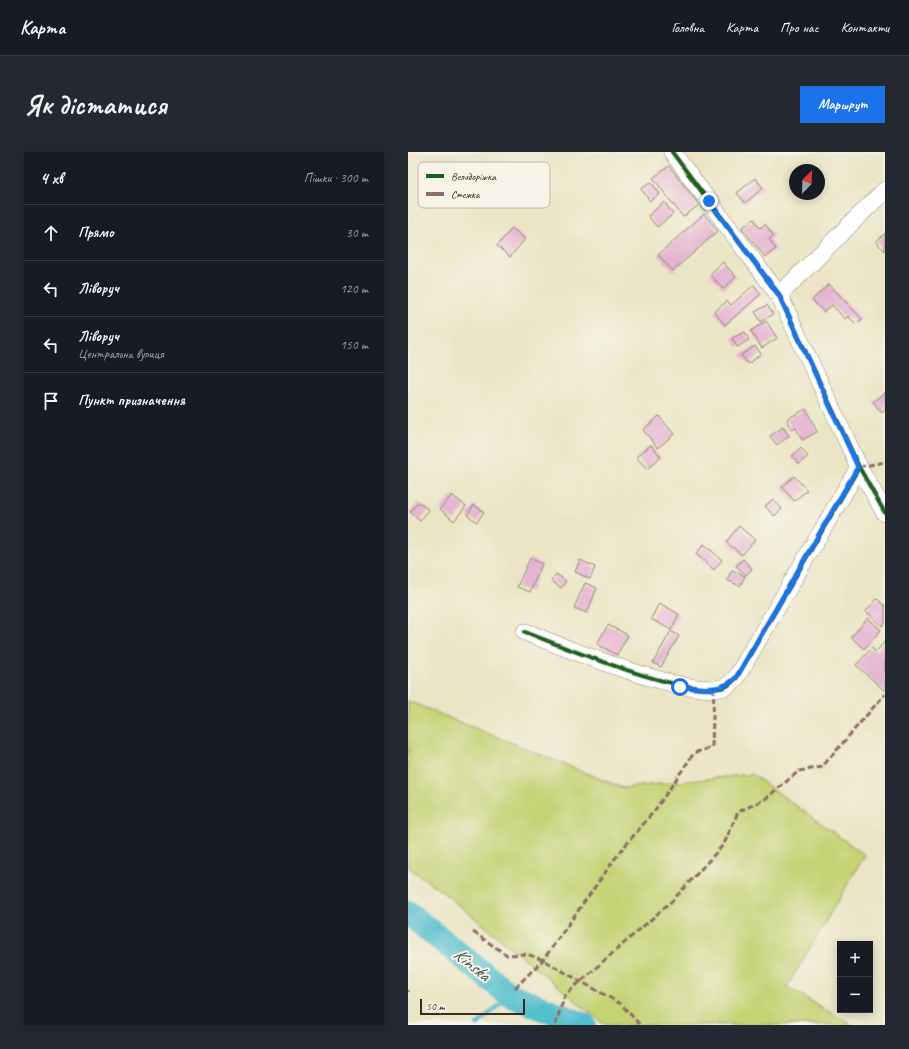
<!DOCTYPE html>
<html lang="uk">
<head>
<meta charset="utf-8">
<style>
	body { margin:0; font-family:Caveat,sans-serif; background:#242831; color:#f1f3f6 }
	.controls { position:absolute; right:12px; bottom:12px; display:grid; overflow:hidden; border-radius:0px; box-shadow:0 2px 10px #0003 }
	.controls button { width:36px; height:36px; display:grid; place-items:center; padding:0; border:0; border-bottom:1px solid #363941; background:#171b24; color:#f1f3f6; font:20px sans-serif }
	.compass { position:absolute; left:381px; top:12px; width:36px; height:36px; border-radius:50%; background:#171b24; box-shadow:0 2px 10px #0003; rotate:23deg }
	.scale { position:absolute; left:12px; bottom:10px; width:105px; box-sizing:border-box; padding-left:4px; border:2px solid #3b2a1e; border-top:0; font-size:11px; line-height:14px; white-space:nowrap; color:#3b2a1e; -webkit-text-stroke:3px #f7f3e8; paint-order:stroke }
	.stop { position:absolute; width:12px; height:12px; margin:-9px; border:3px solid #1a73e8; border-radius:50%; background:#fff }
	.stop.end { background:#1a73e8; border-color:#fff; box-shadow:0 1px 4px #0008 }
	.list { margin:0; padding:0; list-style:none }
	h2 { display:flex; justify-content:space-between; align-items:center; height:52px; margin:0; padding:0 16px; font-size:17px }
	h2 small { font-size:13px; font-weight:400; color:#9ea1a6 }
	.list li { display:grid; grid-template-columns:26px 1fr auto; gap:12px; align-items:center; box-sizing:border-box; height:56px; padding:0 16px; border-top:1px solid #363941 }
	.list b { display:block; font-size:15px; white-space:nowrap }
	.list p { margin:0; font-size:13px; white-space:nowrap; color:#9ea1a6 }
	.list em { font-size:13px; font-style:normal; color:#9ea1a6 }
	.icon { flex:none; width:22px; height:22px; fill:none; stroke:currentColor; stroke-width:2; stroke-linecap:round; stroke-linejoin:round }
	.map { position:relative; flex:none; width:477px; height:873px; overflow:hidden; border-radius:0px }
	header { display:flex; align-items:center; gap:24px; box-sizing:border-box; height:56px; padding:0 20px; background:#171b24; border-bottom:1px solid #363941 }
	header strong { font-size:19px }
	nav { display:flex; gap:22px; margin-inline-start:auto; font-size:14px }
	.intro { display:flex; align-items:center; justify-content:space-between; box-sizing:border-box; height:96px; padding:0 24px }
	h1 { margin:0; font-size:28px }
	.button { padding:10px 18px; border-radius:0px; background:#1a73e8; color:#fff; font-size:14px; font-weight:700 }
	main { display:flex; gap:24px; padding:0 24px }
	aside { flex:1; background:#171b24; border-radius:0px; box-shadow:0 2px 10px #0003 }
	.map>svg:first-child { display:block }
	.green { fill:#c5d375; stroke:#807e4a }
	.lines { fill:none; stroke-linecap:round; stroke-linejoin:round }
	.stream { stroke:#52becd; stroke-width:4 }
	.river { stroke:#52becd; stroke-width:25 }
	.building { fill:#e4b4d0 }
	.minor-casing { stroke:#938872; stroke-width:18 }
	.minor { stroke:#fff; stroke-width:17 }
	.quiet { stroke:#8d6e63; stroke-width:3; stroke-dasharray:6 3; stroke-linecap:butt }
	.cycleway-casing { stroke:#f7f3e8; stroke-width:6 }
	.cycleway { stroke:#1b5e20; stroke-width:4 }
	.route { stroke:#1a73e8; stroke-width:5 }
	.labels { text-anchor:middle; stroke-width:4; stroke-linejoin:round; paint-order:stroke }
	.water-label { font-size:18px; font-style:italic; fill:#425653; stroke:#f7f3e8 }
	.key { fill:#f7f3e8; stroke:#bfb7ab; stroke-width:1 }
	.key-label { font-size:11px; fill:#3b2a1e }
</style>
</head>
<body>
<header>
<strong>Карта</strong>
<nav><a>Головна</a><a>Карта</a><a>Про нас</a><a>Контакти</a></nav>
</header>
<div class="intro"><h1>Як дістатися</h1><a class="button">Маршрут</a></div>
<main>
<aside>
<h2>4 хв<small>Пішки · 300 m</small></h2>
<ul class="list">
<li><svg class="icon" aria-label="ahead" viewBox="0 0 24 24"><path d="M12 20V5M6 11l6-6 6 6"/></svg><div><b>Прямо</b></div><em>30 m</em></li>
<li><svg class="icon" aria-label="left" viewBox="0 0 24 24"><path d="M17 20v-9H6M10 6l-5 5 5 5"/></svg><div><b>Ліворуч</b></div><em>120 m</em></li>
<li><svg class="icon" aria-label="left" viewBox="0 0 24 24"><path d="M17 20v-9H6M10 6l-5 5 5 5"/></svg><div><b>Ліворуч</b><p>Центральна вулиця</p></div><em>150 m</em></li>
<li><svg class="icon" aria-label="arrive" viewBox="0 0 24 24"><path d="M6 21V4h12l-3 4 3 4H6"/></svg><div><b>Пункт призначення</b></div></li>
</ul>
</aside>
<div class="map">
<svg width="477" height="873" viewBox="0 0 477 873">
	<rect width="100%" height="100%" fill="#f7f3e8"/>
	<filter id="ink" filterUnits="userSpaceOnUse"><feTurbulence type="fractalNoise" baseFrequency=".025" numOctaves="2"/><feDisplacementMap in="SourceGraphic" scale="8" xChannelSelector="R" yChannelSelector="G"/><feConvolveMatrix kernelMatrix="1 2 1 2 8 2 1 2 1" color-interpolation-filters="sRGB"/></filter>
	<filter id="wash" filterUnits="userSpaceOnUse"><feTurbulence type="fractalNoise" baseFrequency=".012" numOctaves="4" result="noise"/><feDisplacementMap in="SourceGraphic" scale="16" xChannelSelector="R" yChannelSelector="G"/><feGaussianBlur stdDeviation="0.9" result="paint"/><feColorMatrix in="noise" values="0 0 0 0 0 0 0 0 0 0 0 0 0 0 0 0 0 1.4 0 .05"/><feComposite in="paint" operator="in"/></filter>
	<g filter="url(#wash)">
		<rect width="100%" height="100%" fill="#ebe5c6"/>
		<!-- green -->
		<path class="green" d="M0,549l215,87 129,-14 113,81 -78,132 65,38h-247l-157,-129 -40,-29z"/>
		<g class="lines">
			<!-- stream -->
			<path class="stream" d="M69,873l33,-30"/>
			<!-- river -->
			<path class="river" d="M0,761l102,82 74,30"/>
		</g>
		<g id="blocks">
			<!-- building -->
			<path class="building" d="M261,14l30,39 -16,12 -30,-39z
				M347,26l8,10 -18,15 -8,-10z
				M243,30l9,12 -10,7 -9,-12z
				M256,50l9,12 -16,13 -9,-11z
				M296,62l14,17 -45,40 -15,-16z
				M346,67l6,9 5,-4 9,12 -5,3 7,10 -11,8 -23,-29z
				M104,76l13,11 -15,18 -13,-11z
				M477,81v18l-9,-9z
				M315,110l13,15 -13,12 -13,-15z
				M421,132l33,35 -6,5 -8,-8 -3,3 -13,-14 -8,7 -12,-12z
				M346,133l7,9 -36,31 -11,-13 13,-11 4,4z
				M359,153l6,9 -12,8 -6,-10z
				M358,169l11,17 -15,10 -11,-17z
				M337,180l4,8 -12,7 -5,-9z
				M347,194l6,8 -13,10 -7,-9z
				M477,240v18l-3,3 -9,-11z
				M398,257l11,23 -15,8 -6,-12 -4,2 -5,-11z
				M251,264l15,18 -16,14 -15,-18z
				M375,275l6,9 -12,9 -7,-9z
				M243,293l10,12 -14,12 -11,-12z
				M393,296l7,8 -9,8 -7,-8z
				M386,324l13,14 -13,11 -12,-14z
				M44,343l14,11 -12,15 -14,-12z
				M365,347l9,10 -8,7 -9,-10z
				M10,350l11,8 -9,11 -10,-9z
				M66,353l10,7 -7,10 -10,-7z
				M331,374l16,14 -13,15 -16,-13z
				M296,392l18,16 -8,10 -18,-16z
				M122,406l12,6 -12,28 -13,-5z
				M335,407l9,10 -6,6 -10,-9z
				M172,408l15,7 -5,12 -15,-7z
				M324,418l13,6 -5,10 -13,-6z
				M148,422l10,7 -5,7 -10,-7z
				M177,431l12,5 -10,25 -13,-5z
				M469,447l8,7v17l-3,3 -16,-15z
				M251,451l20,11 -8,16 -20,-11z
				M460,466l13,12 -17,19 -13,-12z
				M200,473l20,10 -11,20 -20,-11z
				M263,479l8,5 -18,31 -8,-4z
				M477,489v50l-29,-26 16,-17 4,4z"/>
		</g>
	</g>
	<g filter="url(#ink)">
		<use href="#blocks" fill-opacity="0" stroke="#938872" stroke-width="1"/>
		<g class="lines">
			<!-- minor casing -->
			<g class="minor-casing">
				<path id="minor" d="M264,0l107,143 80,172 26,46
					M371,143l106,-105
					M117,480c37,14 169,70 202,54 3,-2 7,-6 9,-8l123,-211"/>
			</g>
			<!-- minor -->
			<use href="#minor" class="minor"/>
			<!-- quiet -->
			<path class="quiet" d="M451,315l26,-5
				M65,780l34,23 20,-1 16,6 78,44 19,21
				M107,836l28,-28 76,-107 36,-43 39,-57 18,-6 2,-58
				M0,838v2
				M147,873l10,-30 107,-94 52,-57 14,-32 27,-13 34,-28 23,-4 63,-73"/>
			<!-- cycleway casing -->
			<g class="cycleway-casing">
				<path id="cycleway" d="M264,0l107,143 80,172 26,46
					M117,480c37,14 169,70 202,54 3,-2 7,-6 9,-8l123,-211"/>
			</g>
			<!-- cycleway -->
			<use href="#cycleway" class="cycleway"/>
		</g>
	</g>
	<g class="lines" filter="url(#ink)">
		<!-- route -->
		<path class="route" d="M272,535c22,1 39,6 56,-9l122,-211 -79,-172 -70,-94"/>
	</g>
	<g class="labels">
		<!-- water labels -->
		<g class="water-label">
			<text transform="translate(64 812) rotate(39)" y="6">Kinska</text>
		</g>
	</g>
	<!-- legend -->
	<rect x="10" y="10" width="132" height="46" rx="6" class="key"/>
	<rect x="18" y="22" width="18" height="4" fill="#1b5e20"/>
	<rect x="18" y="40" width="18" height="4" fill="#8d6e63"/>
	<g class="key-label">
		<text x="43" y="28">Велодоріжка</text>
		<text x="43" y="46">Стежка</text>
	</g>
</svg>
<div class="controls">
<button>+</button>
<button>−</button>
</div>
<svg class="compass" viewBox="-18 -18 36 36"><path d="M0-13l5 13h-10z" fill="#e53935"/><path d="M0 13l5-13h-10z" fill="#9ea1a6"/></svg>
<div class="scale">50 m</div>
<div class="stop" style="left:272px;top:535px"></div>
<div class="stop end" style="left:301px;top:49px"></div>
</div>
</main>
</body>
</html>
